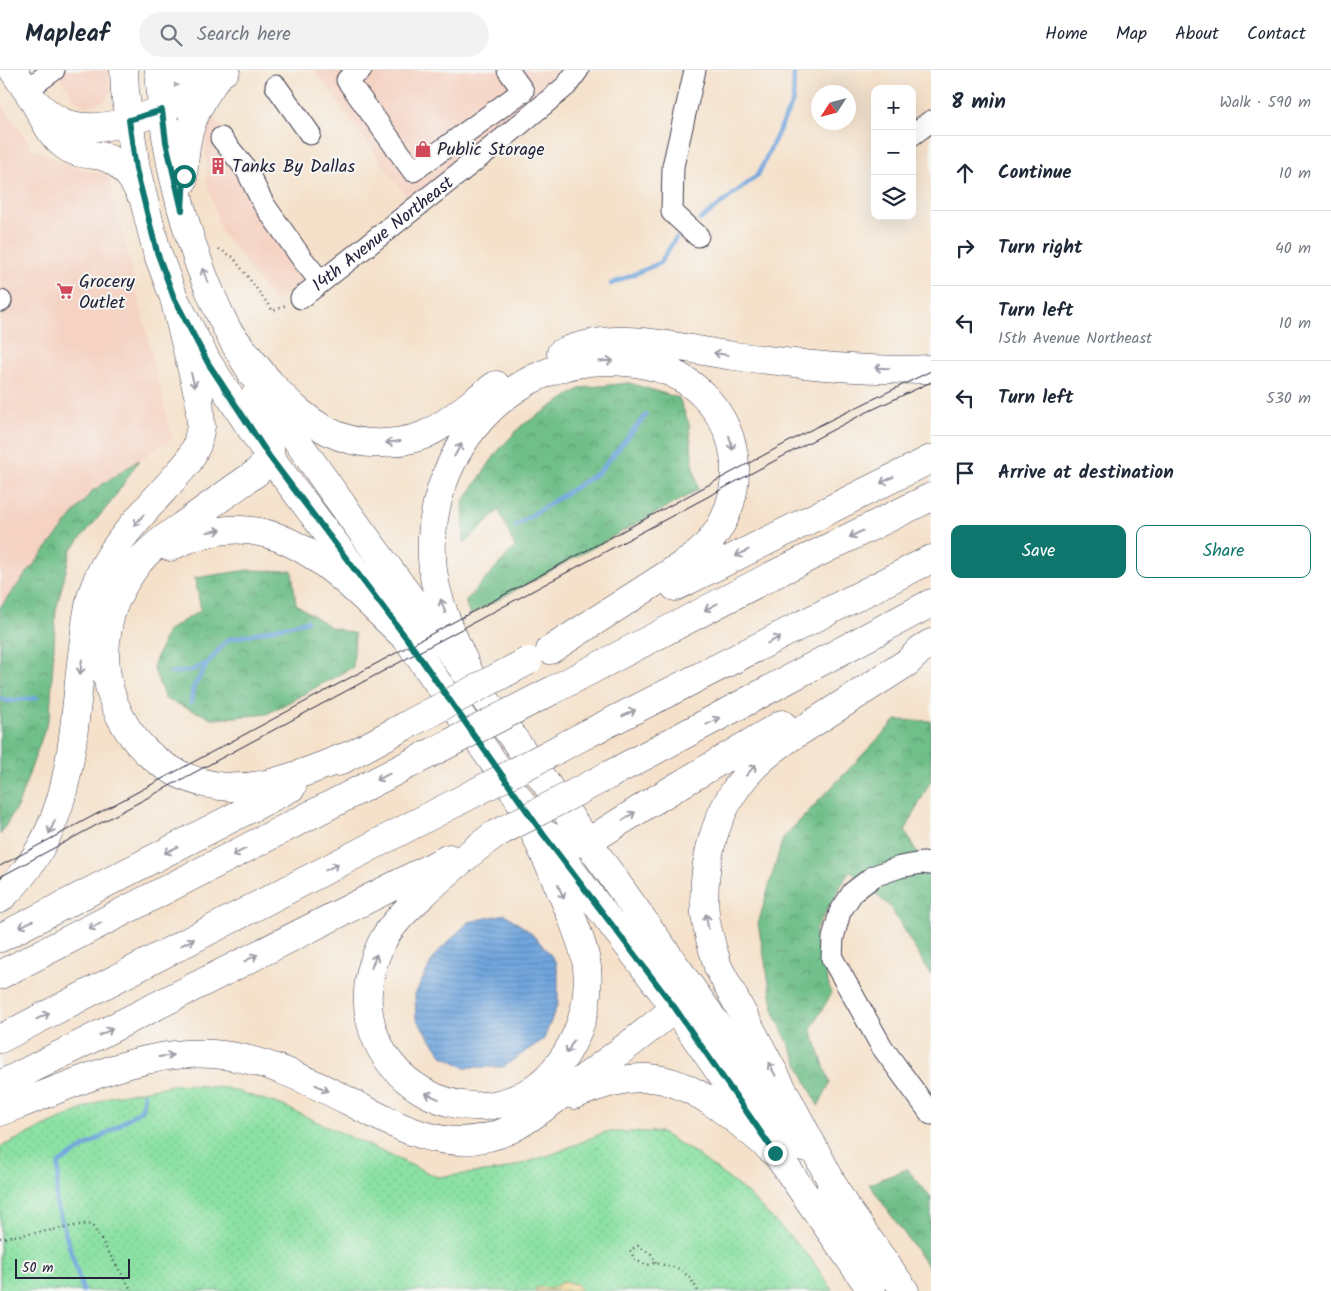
<!DOCTYPE html>
<html lang="en">
<head>
<meta charset="utf-8">
<style>
	body { margin:0; font-family:Kalam,sans-serif; background:#f2f2f3; color:#1f2937 }
	.controls { position:absolute; right:15px; top:15px; display:grid; overflow:hidden; border-radius:10px; box-shadow:0 5px 20px #0002 }
	.controls button { width:45px; height:45px; display:grid; place-items:center; padding:0; border:0; border-bottom:1px solid #e0e1e3; background:#fff; color:#1f2937; font:25px sans-serif }
	.compass { position:absolute; left:811px; top:15px; width:45px; height:45px; border-radius:50%; background:#fff; box-shadow:0 5px 20px #0002; rotate:234deg }
	.scale { position:absolute; left:15px; bottom:12px; width:115px; box-sizing:border-box; padding-left:5px; border:2px solid #22223b; border-top:0; font-size:14px; line-height:18px; white-space:nowrap; color:#22223b; -webkit-text-stroke:4px #f6f6f2; paint-order:stroke }
	.stop { position:absolute; width:15px; height:15px; margin:-11px; border:4px solid #0f766e; border-radius:50%; background:#fff }
	.stop.end { background:#0f766e; border-color:#fff; box-shadow:0 1px 5px #0008 }
	.list { margin:0; padding:0; list-style:none }
	h2 { display:flex; justify-content:space-between; align-items:center; height:65px; margin:0; padding:0 20px; font-size:21px }
	h2 small { font-size:16px; font-weight:400; color:#747a83 }
	.list li { display:grid; grid-template-columns:32px 1fr auto; gap:15px; align-items:center; box-sizing:border-box; height:75px; padding:0 20px; border-top:1px solid #e0e1e3 }
	.list b { display:block; font-size:19px; white-space:nowrap }
	.list p { margin:0; font-size:16px; white-space:nowrap; color:#747a83 }
	.list em { font-size:16px; font-style:normal; color:#747a83 }
	.actions { display:flex; gap:10px; padding:15px 20px }
	.actions a { flex:1; padding:11px 0; border:1px solid #0f766e; border-radius:10px; text-align:center; font-size:18px; color:#0f766e }
	.actions .main { background:#0f766e; color:#fff }
	.icon { flex:none; width:28px; height:28px; fill:none; stroke:currentColor; stroke-width:2; stroke-linecap:round; stroke-linejoin:round }
	.map { position:relative; flex:none; width:931px; height:1221px; overflow:hidden }
	header { display:flex; align-items:center; gap:30px; box-sizing:border-box; height:70px; padding:0 25px; background:#fff; border-bottom:1px solid #e0e1e3 }
	header strong { font-size:24px }
	nav { display:flex; gap:28px; margin-inline-start:auto; font-size:18px }
	.search { width:350px; height:45px; background:#f2f2f3; display:flex; align-items:center; gap:12px; box-sizing:border-box; padding:0 18px; border-radius:28px; color:#747a83; font-size:19px }
	main { display:flex }
	aside { flex:1; background:#fff }
	.map>svg:first-child { display:block }
	.built { fill:#f5d2c2 }
	.grass { fill:url(#grass-dots); stroke:#56826f }
	.forest { fill:url(#forest-crowns); stroke:#497062 }
	.sand { fill:url(#sand-dots); stroke:#887e6c }
	.water { fill:url(#water-rules); stroke:#49648c }
	.lines { fill:none; stroke-linecap:round; stroke-linejoin:round }
	.stream { stroke:#70a5dd; stroke-width:4.5 }
	.minor-casing { stroke:#423f50; stroke-width:23 }
	.major-casing { stroke:#423f50; stroke-width:29 }
	.highway-casing { stroke:#423f50; stroke-width:29 }
	.path { stroke:#423f50; stroke-width:2.5; stroke-dasharray:1 4; stroke-linecap:butt }
	.minor { stroke:#fff; stroke-width:21 }
	.major { stroke:#fff; stroke-width:28 }
	.highway { stroke:#fff; stroke-width:28 }
	.tram { stroke:#22223b; stroke-width:1 }
	.highway-bridge-casing { stroke:#423f50; stroke-width:29; stroke-linecap:butt }
	.highway-bridge { stroke:#fff; stroke-width:28 }
	.oneway { stroke:#9c9ca7 }
	.route { stroke:#0f766e; stroke-width:6 }
	.labels { text-anchor:middle; stroke-width:4; stroke-linejoin:round; paint-order:stroke }
	.poi-label { font-size:18px; fill:#22223b; stroke:#f6f6f2; text-anchor:start }
	.street-label { font-size:18px; fill:#22223b; stroke:#f6f6f2 }
</style>
</head>
<body>
<header>
<strong>Mapleaf</strong>
<div class="search"><svg class="icon" aria-label="search" viewBox="0 0 24 24"><circle cx="10" cy="10" r="6"/><path d="M15 15l6 6"/></svg>Search here</div>
<nav><a>Home</a><a>Map</a><a>About</a><a>Contact</a></nav>
</header>
<main>
<div class="map">
<svg width="931" height="1221" viewBox="0 0 931 1221">
	<defs>
		<pattern id="grass-dots" width="8" height="8" patternUnits="userSpaceOnUse" patternTransform="scale(1.25)"><rect width="8" height="8" fill="#8be1a3"/><path d="M2 2h.1M6 6h.1" fill="none" stroke="#78c18d" stroke-width="1.8" stroke-linecap="round"/></pattern>
		<pattern id="forest-crowns" width="20" height="18" patternUnits="userSpaceOnUse" patternTransform="scale(1.25)"><rect width="20" height="18" fill="#70bf89"/><path d="M2 6a3 3 0 1 1 6 0M12 15a3 3 0 1 1 6 0" fill="none" stroke="#5c9b71"/></pattern>
		<pattern id="sand-dots" width="8" height="8" patternUnits="userSpaceOnUse" patternTransform="scale(1.25)"><rect width="8" height="8" fill="#eeda9e"/><path d="M2 2h.1M6 6h.1" fill="none" stroke="#ccbb89" stroke-width="1.8" stroke-linecap="round"/></pattern>
		<pattern id="water-rules" width="6" height="5" patternUnits="userSpaceOnUse" patternTransform="scale(1.25)"><rect width="6" height="5" fill="#70a5dd"/><path d="M0 2.5h6" fill="none" stroke="#5c86b4"/></pattern>
	</defs>
	<rect width="100%" height="100%" fill="#f6f6f2"/>
	<filter id="ink" filterUnits="userSpaceOnUse"><feTurbulence type="fractalNoise" baseFrequency=".02" numOctaves="2"/><feDisplacementMap in="SourceGraphic" scale="10" xChannelSelector="R" yChannelSelector="G"/><feConvolveMatrix kernelMatrix="1 2 1 2 8 2 1 2 1" color-interpolation-filters="sRGB"/></filter>
	<filter id="wash" filterUnits="userSpaceOnUse"><feTurbulence type="fractalNoise" baseFrequency=".0096" numOctaves="4" result="noise"/><feDisplacementMap in="SourceGraphic" scale="20" xChannelSelector="R" yChannelSelector="G"/><feGaussianBlur stdDeviation="1.12" result="paint"/><feColorMatrix in="noise" values="0 0 0 0 0 0 0 0 0 0 0 0 0 0 0 0 0 1.4 0 .05"/><feComposite in="paint" operator="in"/></filter>
	<g filter="url(#wash)">
		<rect width="100%" height="100%" fill="#f5e1ca"/>
		<!-- built -->
		<path class="built" d="M55,0h56v20l-6,10 -10,5 -10,1 -11,-8z
			M314,0h249l-26,26 -126,107z
			M0,31l33,48 47,20 29,7 63,263 -80,52 -92,116z
			M207,38l116,159 -48,36 -54,-72 -14,-50 -2,-62z"/>
		<!-- grass -->
		<path class="grass" d="M178,1014l48,4 55,17 156,72 65,-7 51,-16 52,-22h55l35,21 51,39 63,64 24,35h-833v-144l109,-50z"/>
		<!-- forest -->
		<path class="forest" d="M629,313l50,15 10,26 3,32 6,34 -228,125 -5,-14 50,-54 -16,-37 -35,33 -1,-41 35,-51 23,-25 60,-38z
			M139,390l-27,41 -41,49 -15,60 -6,105 -32,90 -18,30v-228l92,-116z
			M248,500l44,1 4,33 34,23 25,7 -2,33 -86,47 -53,5 -49,-20 -12,-32 14,-36 34,-21 -6,-32z
			M896,650l35,1v59l-26,51 26,47v97l-41,-68 -40,-37 -35,61 16,63 -20,35 19,54 -12,23 -43,-91 -17,-91 25,-86z
			M907,1099l24,28v74l-62,-87z"/>
		<!-- sand -->
		<path class="sand" d="M562,1212l15,2 4,7h-45l-1,-3 7,-1 9,2z"/>
		<!-- water -->
		<path class="water" d="M505,844l25,18 16,17 10,13 2,11v30l-14,36 -41,28h-39l-21,-11 -27,-37 -1,-25 20,-39 33,-33z"/>
		<g class="lines">
			<!-- stream -->
			<path class="stream" d="M700,150l58,-45 35,-74 1,-31
				M611,214l49,-21 16,-25
				M515,456l84,-54 47,-57
				M171,603l19,-2 18,-8
				M0,628l8,3 29,-3
				M191,633l2,-15 15,-25 19,-23 80,-19
				M83,1221l-27,-89 3,-39 47,-29 36,-25 2,-15"/>
		</g>
	</g>
	<g filter="url(#ink)">
		<g class="lines">
			<!-- minor casing -->
			<g class="minor-casing">
				<g id="minor">
					<path d="M361,0l-14,10 66,91 110,-80 -15,-21"/>
					<path d="M695,0l-22,96 -1,46 26,24"/>
					<path d="M276,16l34,48"/>
					<path d="M26,20l28,-20"/>
					<path d="M912,65l19,-14"/>
					<path d="M221,68l25,31 17,34 40,57 18,22"/>
					<path id="s1" d="M301,228l200,-158 65,-54 12,-16"/>
					<path d="M0,231h1"/>
					<path d="M931,794l-9,-1 -22,4 -26,9 -21,16 -13,20 -7,26 -1,20 50,89 49,67"/>
				</g>
			</g>
			<!-- major casing -->
			<g class="major-casing">
				<path id="major" d="M13,0c7,11 15,21 21,32 9,14 16,34 31,44 10,8 24,8 36,10 19,5 30,19 38,36
					M124,0l1,22 11,77 21,83 17,46 34,65 61,93 138,183 136,194 132,175 197,283
					M159,0c5,91 29,182 70,263 24,46 54,87 83,129 56,81 116,158 173,237 108,149 213,298 318,448
					M179,0l18,7h21
					M33,30c10,10 20,19 34,24 51,14 121,-23 159,-54
					M183,111c2,-40 5,-62 29,-96
					M831,1116l74,105"/>
			</g>
			<!-- highway casing -->
			<g class="highway-casing">
				<path id="highway" d="M228,261c40,49 84,117 156,112 15,-1 31,-3 44,-10 25,-12 45,-33 68,-48
					M561,283c59,-25 113,-5 173,3 65,8 131,16 197,13
					M251,330c0,4 0,8 1,12 1,4 6,9 8,13 14,20 14,30 -4,48 -23,16 -47,33 -70,50 -17,12 -34,23 -47,39 -13,17 -26,39 -30,60 -18,77 30,153 110,164 46,7 92,-17 134,-32
					M170,477c105,-53 166,26 237,92
					M675,517l256,-128
					M474,613c-15,-33 -37,-77 -41,-113 -13,-112 76,-220 192,-208 30,2 57,11 78,33 19,19 31,44 32,71 1,37 -14,69 -42,92l-143,92
					M553,620l218,-114 160,-79
					M585,665l346,-176
					M338,692l69,-37
					M609,705l322,-172
					M543,763c15,8 29,12 45,9l60,-38 134,-80
					M494,765c-24,17 -44,35 -65,54 -18,17 -37,33 -48,55 -62,128 111,227 185,110 16,-26 24,-56 21,-87 -2,-18 -10,-35 -16,-52 -16,-39 -34,-77 -52,-115
					M0,829c73,-67 71,-153 82,-244 3,-21 4,-44 11,-64 16,-49 63,-90 96,-130l8,-16 4,-19 -2,-28 -25,-100
					M0,868l292,-151
					M0,905l427,-220
					M0,969l457,-237
					M0,1015l449,-227
					M574,1025c23,-9 49,-18 74,-17 46,2 94,46 127,75
					M0,1042c65,-24 143,-64 213,-58 54,4 100,29 147,53 31,16 65,34 100,34 17,-1 35,-4 51,-12 23,-12 44,-30 65,-45 33,-24 67,-49 99,-76 8,-12 8,-22 5,-36
					M844,1135l-126,-238c-5,-18 -11,-35 -13,-53 -4,-50 10,-105 45,-143 10,-12 23,-21 35,-30l123,-79 13,-13 10,-6"/>
			</g>
			<!-- path -->
			<path class="path" d="M219,179l14,8 40,54 13,-6
				M0,1168l35,-5 50,-9 7,1 40,66
				M656,1193l-5,-9 -13,-8 -8,4 5,10 12,5 9,-2 24,6 11,10 7,12"/>
			<!-- minor -->
			<use href="#minor" class="minor"/>
			<!-- major -->
			<use href="#major" class="major"/>
			<!-- highway -->
			<use href="#highway" class="highway"/>
			<!-- tram -->
			<path class="tram" d="M0,796l816,-439 115,-56
				M0,807l804,-432 59,-31 68,-32"/>
			<!-- highway-bridge casing -->
			<g class="highway-bridge-casing">
				<path id="highway-bridge" d="M407,655l121,-64
					M427,685l126,-65
					M457,732l128,-67
					M494,765l115,-60"/>
			</g>
			<!-- highway-bridge -->
			<use href="#highway-bridge" class="highway-bridge"/>
		</g>
		<!-- one-way arrows -->
		<defs><path id="oneway-shaft" d="M-6 0H5M1.5-3L5.5 0L1.5 3" fill="none" stroke-width="1.6" stroke-linecap="round" stroke-linejoin="round" transform="scale(1.25)"/></defs>
		<g class="oneway">
			<use href="#oneway-shaft" transform="translate(205 205) rotate(-111)"/>
			<use href="#oneway-shaft" transform="translate(721 284) rotate(-170)"/>
			<use href="#oneway-shaft" transform="translate(606 291) rotate(-3)"/>
			<use href="#oneway-shaft" transform="translate(882 298) rotate(-178)"/>
			<use href="#oneway-shaft" transform="translate(193 310) rotate(74)"/>
			<use href="#oneway-shaft" transform="translate(393 372) rotate(173)"/>
			<use href="#oneway-shaft" transform="translate(731 373) rotate(75)"/>
			<use href="#oneway-shaft" transform="translate(458 380) rotate(-60)"/>
			<use href="#oneway-shaft" transform="translate(887 410) rotate(153)"/>
			<use href="#oneway-shaft" transform="translate(139 450) rotate(131)"/>
			<use href="#oneway-shaft" transform="translate(214 461) rotate(-9)"/>
			<use href="#oneway-shaft" transform="translate(856 464) rotate(154)"/>
			<use href="#oneway-shaft" transform="translate(742 483) rotate(153)"/>
			<use href="#oneway-shaft" transform="translate(443 536) rotate(-109)"/>
			<use href="#oneway-shaft" transform="translate(711 537) rotate(152)"/>
			<use href="#oneway-shaft" transform="translate(774 570) rotate(-27)"/>
			<use href="#oneway-shaft" transform="translate(81 597) rotate(97)"/>
			<use href="#oneway-shaft" transform="translate(629 643) rotate(-27)"/>
			<use href="#oneway-shaft" transform="translate(713 651) rotate(-28)"/>
			<use href="#oneway-shaft" transform="translate(751 700) rotate(-48)"/>
			<use href="#oneway-shaft" transform="translate(383 707) rotate(153)"/>
			<use href="#oneway-shaft" transform="translate(629 746) rotate(-32)"/>
			<use href="#oneway-shaft" transform="translate(52 757) rotate(114)"/>
			<use href="#oneway-shaft" transform="translate(171 780) rotate(153)"/>
			<use href="#oneway-shaft" transform="translate(239 782) rotate(153)"/>
			<use href="#oneway-shaft" transform="translate(332 797) rotate(-27)"/>
			<use href="#oneway-shaft" transform="translate(561 822) rotate(66)"/>
			<use href="#oneway-shaft" transform="translate(707 851) rotate(-99)"/>
			<use href="#oneway-shaft" transform="translate(26 854) rotate(153)"/>
			<use href="#oneway-shaft" transform="translate(95 856) rotate(153)"/>
			<use href="#oneway-shaft" transform="translate(188 872) rotate(-27)"/>
			<use href="#oneway-shaft" transform="translate(251 888) rotate(-27)"/>
			<use href="#oneway-shaft" transform="translate(374 891) rotate(-69)"/>
			<use href="#oneway-shaft" transform="translate(43 946) rotate(-27)"/>
			<use href="#oneway-shaft" transform="translate(106 962) rotate(-27)"/>
			<use href="#oneway-shaft" transform="translate(570 977) rotate(119)"/>
			<use href="#oneway-shaft" transform="translate(166 986) rotate(-8)"/>
			<use href="#oneway-shaft" transform="translate(772 999) rotate(-118)"/>
			<use href="#oneway-shaft" transform="translate(322 1018) rotate(27)"/>
			<use href="#oneway-shaft" transform="translate(432 1026) rotate(-156)"/>
		</g>
	</g>
	<g class="lines" filter="url(#ink)">
		<!-- route -->
		<path class="route" d="M184,106l-2,34 -16,-68 -4,-32 -33,10 7,49 21,83 17,46 34,65 61,93 138,183 136,195 132,174 100,145"/>
	</g>
	<!-- icons -->
	<defs>
		<g id="shop-bare" transform="scale(1.35)"><path d="M-5-2.5h2.3a2.7 3.5 0 0 1 5.4 0H5L5.5 6h-11ZM-1.5-2.5h3a1.5 2.3 0 0 0-3 0Z" fill="#d1495b" stroke="#f6f6f2" stroke-width="2.5" paint-order="stroke"/></g>
		<g id="building-bare" transform="scale(1.35)"><path d="M-4-6H4V6H1V3H-1V6H-4ZM-2.5-4.3h1.7v1.8h-1.7ZM.8-4.3h1.7v1.8H.8ZM-2.5-1h1.7V.8h-1.7ZM.8-1h1.7V.8H.8Z" fill="#d1495b" stroke="#f6f6f2" stroke-width="2.5" paint-order="stroke"/></g>
		<g id="supermarket-bare" transform="scale(1.35)"><path d="M-6-5.5h2.5l.6 2H6L4.5 2H-2.5L-4.4-4H-6ZM-1.5 3.2a1.3 1.3 0 1 0 .1 0ZM3 3.2a1.3 1.3 0 1 0 .1 0Z" fill="#d1495b" stroke="#f6f6f2" stroke-width="2.5" paint-order="stroke"/></g>
	</defs>
	<g fill-rule="evenodd">
		<use href="#shop-bare" x="423" y="79"/>
		<use href="#building-bare" x="218" y="96"/>
		<use href="#supermarket-bare" x="65" y="221"/>
	</g>
	<g class="labels">
		<!-- poi labels -->
		<g class="poi-label">
			<text x="437" y="85">Public Storage</text>
			<text x="232" y="102">Tanks By Dallas</text>
			<text x="79" y="217">Grocery<tspan x="79" dy="21">Outlet</tspan></text>
		</g>
		<!-- street labels -->
		<g class="street-label">
			<text dy="6" stroke="none"><textPath href="#s1" startOffset="104">14th Avenue Northeast</textPath></text>
		</g>
	</g>
</svg>
<div class="controls">
<button>+</button>
<button>−</button>
<button><svg class="icon" aria-label="layers" viewBox="0 0 24 24"><path d="M12 4l9 5-9 5-9-5zM3 14l9 5 9-5"/></svg></button>
</div>
<svg class="compass" viewBox="-18 -18 36 36"><path d="M0-13l5 13h-10z" fill="#e53935"/><path d="M0 13l5-13h-10z" fill="#747a83"/></svg>
<div class="scale">50 m</div>
<div class="stop" style="left:184px;top:106px"></div>
<div class="stop end" style="left:775px;top:1083px"></div>
</div>
<aside>
<h2>8 min<small>Walk · 590 m</small></h2>
<ul class="list">
<li><svg class="icon" aria-label="ahead" viewBox="0 0 24 24"><path d="M12 20V5M6 11l6-6 6 6"/></svg><div><b>Continue</b></div><em>10 m</em></li>
<li><svg class="icon" aria-label="right" viewBox="0 0 24 24"><path d="M7 20v-9h11M14 6l5 5-5 5"/></svg><div><b>Turn right</b></div><em>40 m</em></li>
<li><svg class="icon" aria-label="left" viewBox="0 0 24 24"><path d="M17 20v-9H6M10 6l-5 5 5 5"/></svg><div><b>Turn left</b><p>15th Avenue Northeast</p></div><em>10 m</em></li>
<li><svg class="icon" aria-label="left" viewBox="0 0 24 24"><path d="M17 20v-9H6M10 6l-5 5 5 5"/></svg><div><b>Turn left</b></div><em>530 m</em></li>
<li><svg class="icon" aria-label="arrive" viewBox="0 0 24 24"><path d="M6 21V4h12l-3 4 3 4H6"/></svg><div><b>Arrive at destination</b></div></li>
</ul>
<div class="actions"><a class="main">Save</a><a>Share</a></div>
</aside>
</main>
</body>
</html>
